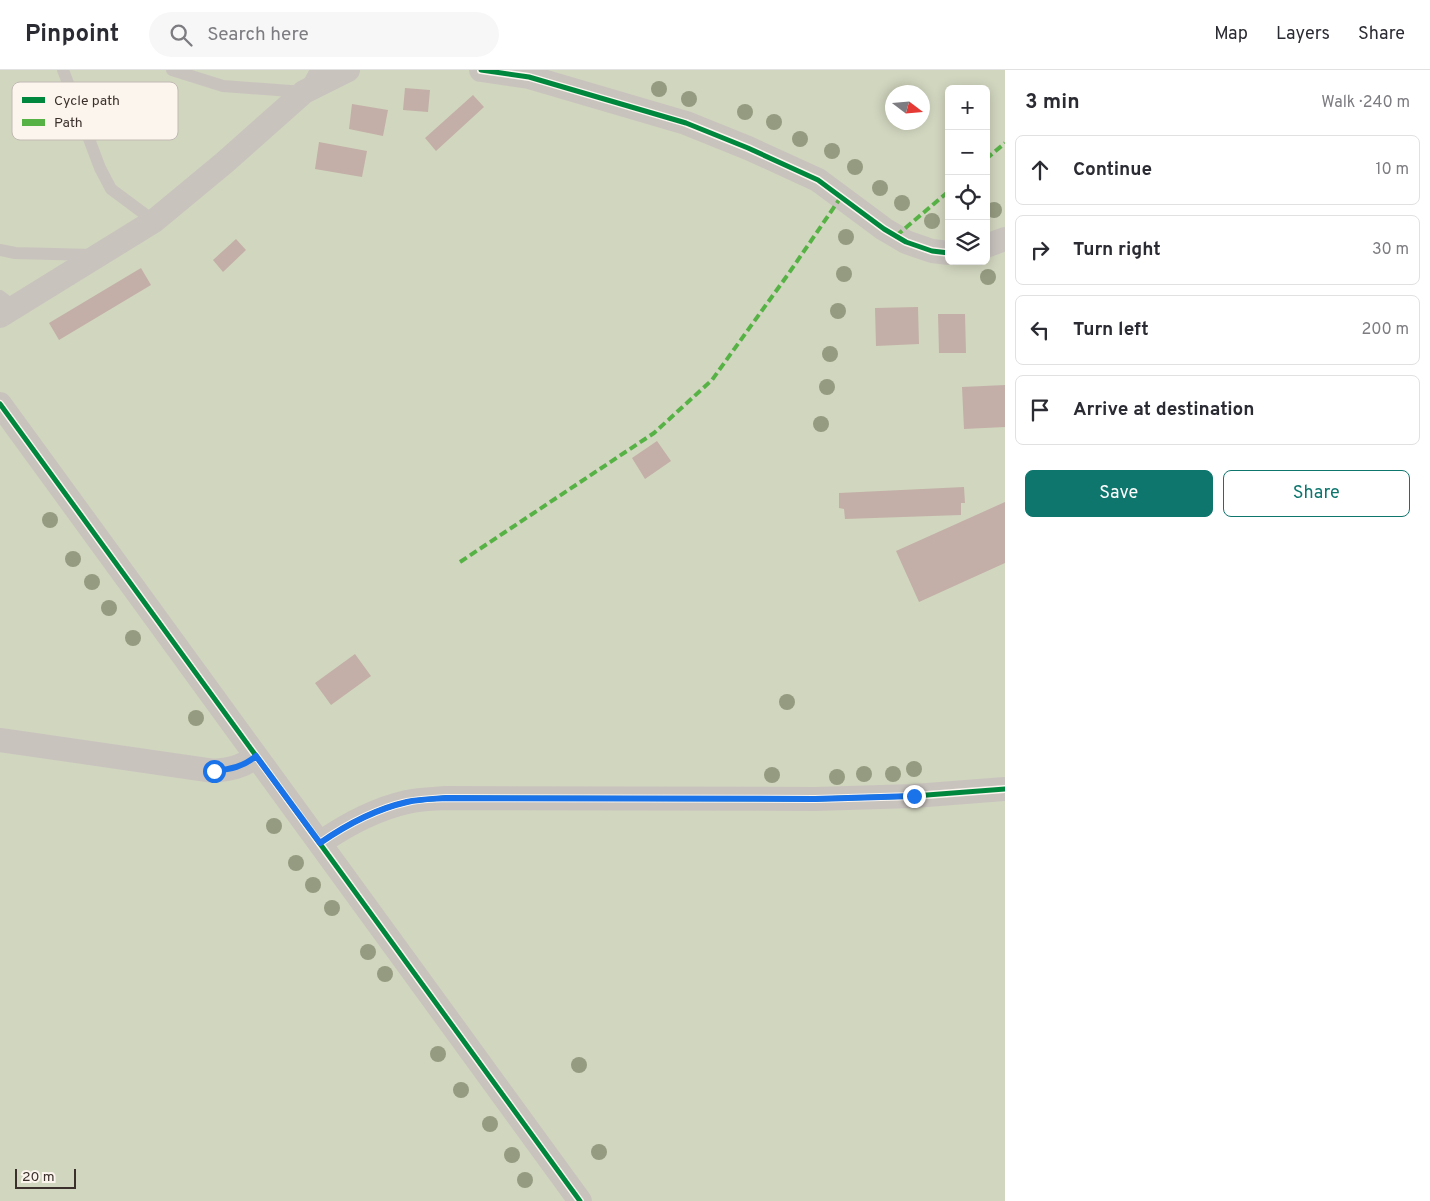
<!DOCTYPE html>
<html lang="en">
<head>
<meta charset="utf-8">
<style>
	body { margin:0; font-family:Overpass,sans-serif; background:#f7f7f7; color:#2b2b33 }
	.controls { position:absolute; right:15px; top:15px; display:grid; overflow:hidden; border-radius:8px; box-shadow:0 2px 12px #0003 }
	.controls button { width:45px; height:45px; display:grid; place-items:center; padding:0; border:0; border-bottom:1px solid #e1e1e2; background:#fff; color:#2b2b33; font:25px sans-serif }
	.compass { position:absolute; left:885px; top:15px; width:45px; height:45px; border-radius:50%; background:#fff; box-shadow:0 2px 12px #0003; rotate:106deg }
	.scale { position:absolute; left:15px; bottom:12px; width:61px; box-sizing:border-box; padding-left:5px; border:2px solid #3b302b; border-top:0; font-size:14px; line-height:18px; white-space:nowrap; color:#3b302b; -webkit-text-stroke:4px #fbf5ee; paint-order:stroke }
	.stop { position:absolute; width:15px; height:15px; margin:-11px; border:4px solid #1a73e8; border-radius:50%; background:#fff }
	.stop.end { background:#1a73e8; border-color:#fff; box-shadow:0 1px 5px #0008 }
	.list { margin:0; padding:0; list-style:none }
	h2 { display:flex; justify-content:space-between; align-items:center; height:65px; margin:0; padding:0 20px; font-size:21px }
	h2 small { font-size:16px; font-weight:400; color:#7c7c81 }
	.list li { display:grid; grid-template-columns:32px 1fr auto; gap:15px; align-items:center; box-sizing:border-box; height:70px; margin:0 10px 10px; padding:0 10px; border:1px solid #e1e1e2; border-radius:8px }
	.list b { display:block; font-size:19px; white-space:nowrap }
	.list em { font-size:16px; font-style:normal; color:#7c7c81 }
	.actions { display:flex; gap:10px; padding:15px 20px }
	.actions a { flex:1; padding:11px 0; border:1px solid #0f766e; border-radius:8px; text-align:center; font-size:18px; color:#0f766e }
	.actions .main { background:#0f766e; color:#fff }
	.icon { flex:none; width:28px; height:28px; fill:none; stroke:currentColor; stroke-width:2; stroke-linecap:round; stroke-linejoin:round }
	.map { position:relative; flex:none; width:1005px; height:1131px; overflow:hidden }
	header { display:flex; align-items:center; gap:30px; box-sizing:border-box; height:70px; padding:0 25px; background:#fff; border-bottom:1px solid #e1e1e2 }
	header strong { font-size:24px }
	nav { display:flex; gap:28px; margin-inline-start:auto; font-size:18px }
	.search { width:350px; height:45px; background:#f7f7f7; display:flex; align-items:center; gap:12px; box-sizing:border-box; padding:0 18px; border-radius:28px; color:#7c7c81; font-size:19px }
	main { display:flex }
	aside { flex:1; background:#fff }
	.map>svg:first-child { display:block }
	.green { fill:#d1d6bf; fill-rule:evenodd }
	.building { fill:#c3afa7 }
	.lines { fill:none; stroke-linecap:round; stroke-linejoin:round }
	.lane { stroke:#c9c3be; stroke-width:12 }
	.street { stroke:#c9c3be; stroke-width:24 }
	.quiet { stroke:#57b246; stroke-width:4; stroke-dasharray:8 4; stroke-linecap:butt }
	.cycleway-casing { stroke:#fbf5ee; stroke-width:8 }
	.cycleway { stroke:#00873e; stroke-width:5 }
	.tree { fill:#959b80 }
	.route { stroke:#1a73e8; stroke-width:6 }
	.key { fill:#fbf5ee; stroke:#c1bab4; stroke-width:1 }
	.key-label { font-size:14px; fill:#3b302b }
</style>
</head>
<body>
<header>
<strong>Pinpoint</strong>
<div class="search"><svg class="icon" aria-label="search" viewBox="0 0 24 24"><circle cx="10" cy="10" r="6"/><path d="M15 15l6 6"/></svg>Search here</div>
<nav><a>Map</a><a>Layers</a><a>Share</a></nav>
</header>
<main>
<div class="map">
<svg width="1005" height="1131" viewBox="0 0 1005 1131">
	<rect width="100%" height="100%" fill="#f0ebe5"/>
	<!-- green -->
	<path class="green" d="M0,0h1005v1131h-1005zM949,19h37v172h-37zM892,22h30v30h-30z"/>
	<!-- building -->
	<path class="building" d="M405,18l25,2 -2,22 -25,-2z
		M473,25l11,12 -48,44 -11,-13z
		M352,34l36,6 -5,26 -34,-7z
		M319,72l48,9 -5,26 -47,-8z
		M236,169l10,11 -23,22 -10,-12z
		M141,198l10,17 -92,55 -10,-17z
		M918,237l1,37 -43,2 -1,-38z
		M938,244h27l1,39h-27z
		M1005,315v42l-41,2 -2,-42z
		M657,371l14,20 -26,18 -13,-21z
		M964,417l1,16h-4v12l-116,4 -1,-10 -5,-1v-15z
		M1005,432v61l-86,39 -23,-51z
		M355,584l16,22 -40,29 -16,-22z"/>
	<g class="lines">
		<!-- lane -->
		<path class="lane" d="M63,0l37,98 11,21 43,32
			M172,0l51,16 81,6 12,-22
			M0,180l15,3 77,2
			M0,226l13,10"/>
		<!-- street -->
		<path class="street" d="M481,0l48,7 157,46 62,25 70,32 66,49 22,13 26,9 17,2
			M986,176l19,-7
			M0,246l154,-95 70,-58 80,-71 44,-22
			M0,334l580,797
			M0,670l214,31c17,-2 29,-4 42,-15
			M320,773c26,-18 56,-34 87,-41 13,-3 26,-3 39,-4l369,1 99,-3 91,-7"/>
		<!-- quiet -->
		<path class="quiet" d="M986,89l19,-16
			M896,166l53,-45
			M460,492l194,-129 58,-53 77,-107 52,-76"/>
		<!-- cycleway casing -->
		<g class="cycleway-casing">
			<path id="cycleway" d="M481,0l48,7 157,46 62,25 70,32 66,49 22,13 26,9 17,2
				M0,334l580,797
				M320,773c26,-18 56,-34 87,-41 13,-3 26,-3 39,-4l369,1 99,-3 91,-7"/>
		</g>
		<!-- cycleway -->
		<use href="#cycleway" class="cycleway"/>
	</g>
	<!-- trees -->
	<g class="tree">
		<circle cx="659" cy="19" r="8"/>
		<circle cx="689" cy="29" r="8"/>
		<circle cx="745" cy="42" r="8"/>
		<circle cx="774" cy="52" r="8"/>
		<circle cx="800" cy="69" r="8"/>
		<circle cx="832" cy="81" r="8"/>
		<circle cx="855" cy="97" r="8"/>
		<circle cx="880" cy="118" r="8"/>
		<circle cx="902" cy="133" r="8"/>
		<circle cx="994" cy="140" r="8"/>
		<circle cx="932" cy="151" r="8"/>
		<circle cx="846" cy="167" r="8"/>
		<circle cx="844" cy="204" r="8"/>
		<circle cx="988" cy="207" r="8"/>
		<circle cx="838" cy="241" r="8"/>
		<circle cx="830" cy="284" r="8"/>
		<circle cx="827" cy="317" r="8"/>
		<circle cx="821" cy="354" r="8"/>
		<circle cx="50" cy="450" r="8"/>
		<circle cx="73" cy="489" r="8"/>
		<circle cx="92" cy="512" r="8"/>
		<circle cx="109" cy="538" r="8"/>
		<circle cx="133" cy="568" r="8"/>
		<circle cx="787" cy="632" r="8"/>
		<circle cx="196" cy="648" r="8"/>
		<circle cx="914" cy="699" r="8"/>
		<circle cx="864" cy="704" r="8"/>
		<circle cx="893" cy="704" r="8"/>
		<circle cx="772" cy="705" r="8"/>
		<circle cx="837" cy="707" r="8"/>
		<circle cx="274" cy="756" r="8"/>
		<circle cx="296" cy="793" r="8"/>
		<circle cx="313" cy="815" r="8"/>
		<circle cx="332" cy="838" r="8"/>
		<circle cx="368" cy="882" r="8"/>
		<circle cx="385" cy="904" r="8"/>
		<circle cx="438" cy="984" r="8"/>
		<circle cx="579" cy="995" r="8"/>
		<circle cx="461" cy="1020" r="8"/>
		<circle cx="490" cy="1054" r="8"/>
		<circle cx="599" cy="1082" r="8"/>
		<circle cx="512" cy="1085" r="8"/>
		<circle cx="525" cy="1110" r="8"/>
	</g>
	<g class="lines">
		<!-- route -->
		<path class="route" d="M214,701c17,-2 29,-4 42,-15l64,87c26,-18 56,-34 87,-41 13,-3 26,-3 39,-4l369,1 99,-3"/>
	</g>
	<!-- legend -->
	<rect x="12" y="12" width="166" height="58" rx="8" class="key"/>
	<rect x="22" y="27" width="23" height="6" fill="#00873e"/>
	<rect x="22" y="49" width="23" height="7" fill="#57b246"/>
	<g class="key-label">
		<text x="54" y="35">Cycle path</text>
		<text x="54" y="57">Path</text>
	</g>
</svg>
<div class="controls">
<button>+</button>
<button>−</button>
<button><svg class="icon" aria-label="locate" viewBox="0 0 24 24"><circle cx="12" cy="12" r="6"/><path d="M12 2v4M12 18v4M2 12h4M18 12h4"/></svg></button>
<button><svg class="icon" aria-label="layers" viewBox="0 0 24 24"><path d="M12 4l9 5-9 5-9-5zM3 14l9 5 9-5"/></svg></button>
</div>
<svg class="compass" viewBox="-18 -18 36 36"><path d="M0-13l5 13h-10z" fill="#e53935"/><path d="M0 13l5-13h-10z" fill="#7c7c81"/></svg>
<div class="scale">20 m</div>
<div class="stop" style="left:214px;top:701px"></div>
<div class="stop end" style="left:914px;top:726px"></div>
</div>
<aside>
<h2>3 min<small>Walk · 240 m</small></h2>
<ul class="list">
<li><svg class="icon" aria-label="ahead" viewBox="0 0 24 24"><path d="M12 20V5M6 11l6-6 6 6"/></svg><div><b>Continue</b></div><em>10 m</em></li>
<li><svg class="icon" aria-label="right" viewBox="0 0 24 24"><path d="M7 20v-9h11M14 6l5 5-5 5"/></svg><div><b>Turn right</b></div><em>30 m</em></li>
<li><svg class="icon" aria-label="left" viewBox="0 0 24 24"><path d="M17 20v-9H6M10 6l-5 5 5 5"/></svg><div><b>Turn left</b></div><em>200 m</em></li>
<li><svg class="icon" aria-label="arrive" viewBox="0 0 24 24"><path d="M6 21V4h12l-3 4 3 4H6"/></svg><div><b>Arrive at destination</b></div></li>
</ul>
<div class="actions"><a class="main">Save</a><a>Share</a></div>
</aside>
</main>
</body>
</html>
